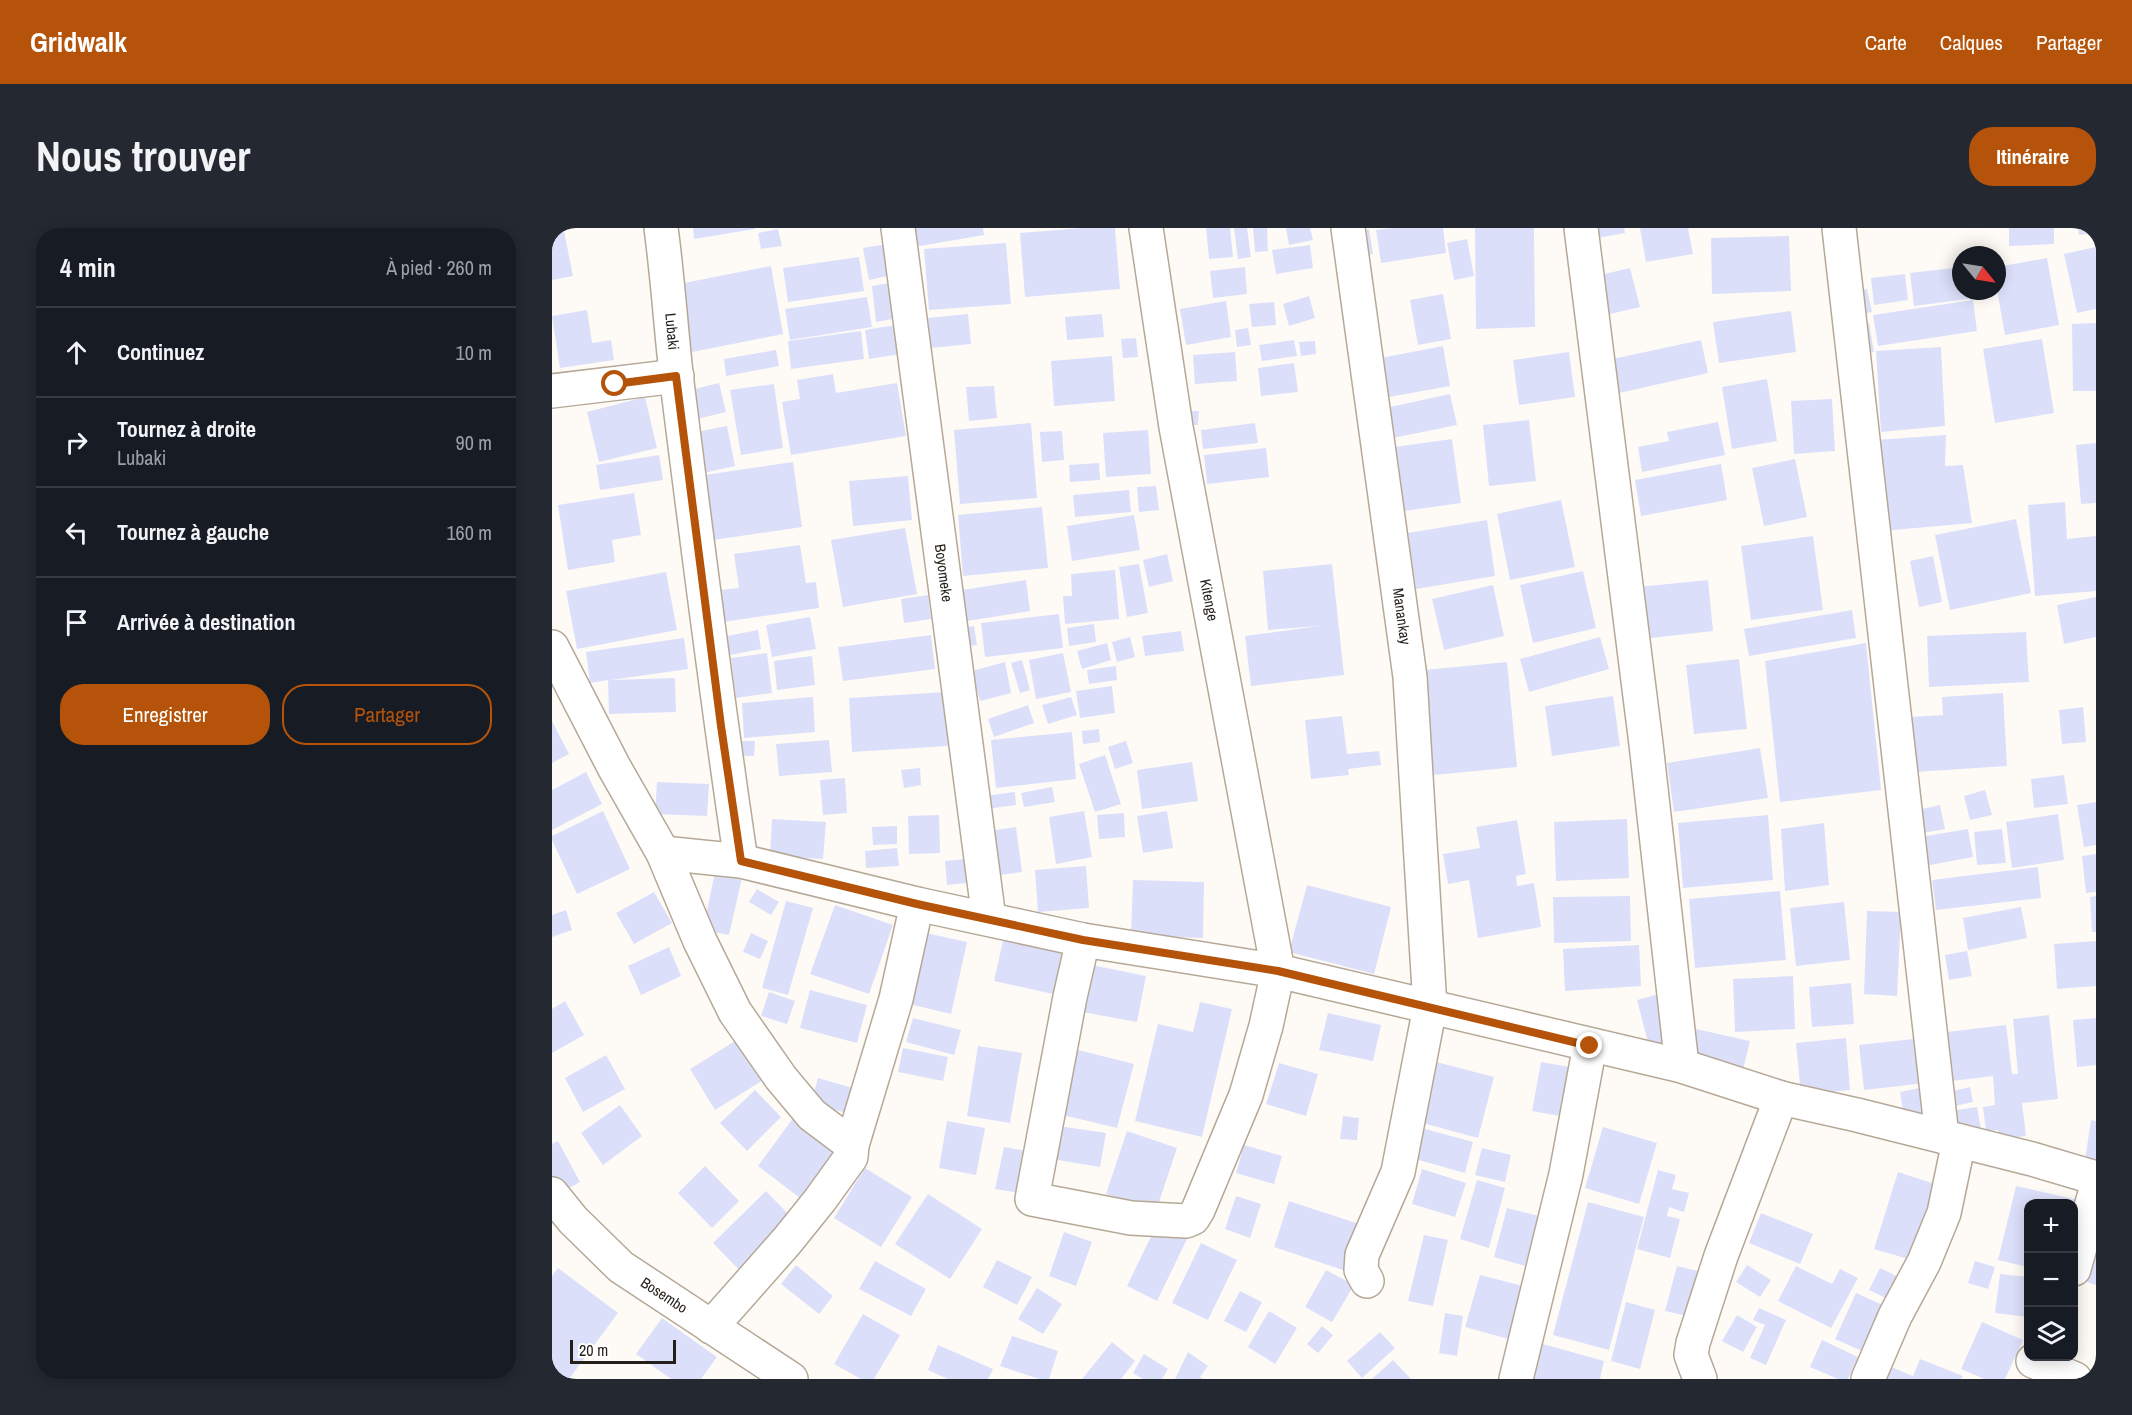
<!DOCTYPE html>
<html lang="fr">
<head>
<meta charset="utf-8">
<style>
	body { margin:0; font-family:"Archivo Narrow",sans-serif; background:#242831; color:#f1f3f6 }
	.controls { position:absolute; right:18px; bottom:18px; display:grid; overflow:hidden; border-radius:12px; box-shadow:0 3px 15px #0003 }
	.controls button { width:54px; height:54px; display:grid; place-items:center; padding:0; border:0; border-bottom:2px solid #363941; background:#171b24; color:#f1f3f6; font:30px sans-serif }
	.compass { position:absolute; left:1400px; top:18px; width:54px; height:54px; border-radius:50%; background:#171b24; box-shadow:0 3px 15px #0003; rotate:120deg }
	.scale { position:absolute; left:18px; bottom:15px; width:106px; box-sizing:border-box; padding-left:6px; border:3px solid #241f18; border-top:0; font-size:16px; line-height:21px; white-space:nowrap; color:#241f18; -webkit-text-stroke:4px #fff; paint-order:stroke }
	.stop { position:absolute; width:18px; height:18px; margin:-14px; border:4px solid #b45309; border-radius:50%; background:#fff }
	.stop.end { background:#b45309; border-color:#fff; box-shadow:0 2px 6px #0008 }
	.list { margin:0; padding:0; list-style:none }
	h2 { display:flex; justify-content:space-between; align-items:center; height:78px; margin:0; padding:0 24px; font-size:26px }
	h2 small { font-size:20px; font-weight:400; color:#9ea1a6 }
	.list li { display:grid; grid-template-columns:39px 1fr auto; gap:18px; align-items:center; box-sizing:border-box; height:90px; padding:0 24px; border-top:2px solid #363941 }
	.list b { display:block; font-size:22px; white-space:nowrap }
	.list p { margin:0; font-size:20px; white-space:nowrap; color:#9ea1a6 }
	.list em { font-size:20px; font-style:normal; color:#9ea1a6 }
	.actions { display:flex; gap:12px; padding:18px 24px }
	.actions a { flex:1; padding:14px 0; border:2px solid #b45309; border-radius:24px; text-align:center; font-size:21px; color:#b45309 }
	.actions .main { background:#b45309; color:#fff }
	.icon { flex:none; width:33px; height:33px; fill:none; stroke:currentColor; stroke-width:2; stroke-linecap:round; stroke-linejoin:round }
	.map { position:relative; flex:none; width:1544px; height:1151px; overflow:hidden; border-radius:24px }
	header { display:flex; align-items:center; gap:36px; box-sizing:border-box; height:84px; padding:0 30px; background:#b45309; color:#fff }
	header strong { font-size:28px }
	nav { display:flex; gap:33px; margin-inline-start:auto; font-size:21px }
	.intro { display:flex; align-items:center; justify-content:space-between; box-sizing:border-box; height:144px; padding:0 36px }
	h1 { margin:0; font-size:42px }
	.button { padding:15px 27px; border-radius:24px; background:#b45309; color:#fff; font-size:21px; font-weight:700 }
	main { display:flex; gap:36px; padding:0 36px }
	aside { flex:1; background:#171b24; border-radius:24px; box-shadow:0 3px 15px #0003 }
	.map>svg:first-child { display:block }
	.building { fill:#dcdffa }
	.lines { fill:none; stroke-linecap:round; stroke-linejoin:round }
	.minor-casing { stroke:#b6a897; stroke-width:36 }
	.minor { stroke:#fff; stroke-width:33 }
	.route { stroke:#b45309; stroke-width:8 }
	.labels { text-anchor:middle; stroke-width:5; stroke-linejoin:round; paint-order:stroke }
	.street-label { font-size:15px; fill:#241f18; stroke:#fff }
</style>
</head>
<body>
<header>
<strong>Gridwalk</strong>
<nav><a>Carte</a><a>Calques</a><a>Partager</a></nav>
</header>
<div class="intro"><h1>Nous trouver</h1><a class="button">Itinéraire</a></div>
<main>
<aside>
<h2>4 min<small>À pied · 260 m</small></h2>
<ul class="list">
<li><svg class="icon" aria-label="ahead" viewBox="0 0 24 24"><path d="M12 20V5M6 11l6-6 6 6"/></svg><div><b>Continuez</b></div><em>10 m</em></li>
<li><svg class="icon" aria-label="right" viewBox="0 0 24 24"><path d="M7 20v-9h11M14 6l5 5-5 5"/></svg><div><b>Tournez à droite</b><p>Lubaki</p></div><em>90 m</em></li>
<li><svg class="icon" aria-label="left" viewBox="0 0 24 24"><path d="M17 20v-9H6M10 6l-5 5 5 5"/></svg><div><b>Tournez à gauche</b></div><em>160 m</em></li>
<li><svg class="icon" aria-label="arrive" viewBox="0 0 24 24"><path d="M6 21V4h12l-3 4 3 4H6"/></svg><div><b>Arrivée à destination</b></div></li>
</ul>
<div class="actions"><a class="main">Enregistrer</a><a>Partager</a></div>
</aside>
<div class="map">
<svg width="1544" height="1151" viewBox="0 0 1544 1151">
	<rect width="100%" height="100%" fill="#fefbf7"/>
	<!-- building -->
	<path class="building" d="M141,0h62v1l-61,10z
		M359,0h72l1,7 -70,12z
		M531,0h32l5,61 -95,8 -5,-64z
		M654,0h24l3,29 -24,2z
		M682,0h13l4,29 -13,2z
		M701,0h14l1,23 -13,1z
		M734,0h24l3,12 -24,5z
		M842,0h49l3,25 -65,10 -5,-33z
		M923,0h59l1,99 -59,2z
		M1043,0h29l1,5 -28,5z
		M1088,0h48l5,26 -47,8z
		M1457,0h45v16l-45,2z
		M1526,0h18v5l-17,2z
		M226,1l4,17 -21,3 -3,-16z
		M817,1l4,25 -23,4 -5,-25z
		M12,3l9,45 -21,4v-47z
		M1237,8l2,55 -79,3 -1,-56z
		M915,11l7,37 -20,4 -7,-37z
		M454,15l5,61 -82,6 -5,-61z
		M335,16l5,31 -23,5 -6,-32z
		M758,17l3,23 -37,6 -4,-24z
		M1544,19v62l-19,4 -13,-59z
		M307,29l5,34 -76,11 -5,-34z
		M1495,30l12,67 -54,10 -8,-45v-23z
		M219,38l12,68 -91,18 -13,-68z
		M693,39l2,27 -34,4 -3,-27z
		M1409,39v24h21l1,6 -69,9 -4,-33z
		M1078,40l10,39 -30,7 -10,-39z
		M1353,46l3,26 -34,5 -3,-27z
		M342,54l5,36 -23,4 -4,-36z
		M1315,61l5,23 -19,4 -5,-23z
		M891,66l8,45 -33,6 -8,-45z
		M757,68l6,22 -26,8 -6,-22z
		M315,69l5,30 -82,13 -5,-31z
		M1421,72l4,31 -99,15 -5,-31z
		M674,73l5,36 -45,8 -6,-36z
		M722,74l2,23 -24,2 -3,-23z
		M35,82l5,33 19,-3 3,20 -54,8 -8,-52z
		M1239,83l5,41 -77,11 -6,-41z
		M416,86l3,30 -40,4 -3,-30z
		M550,86l2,23 -37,3 -2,-23z
		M1317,95l5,29 -16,3 -5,-29z
		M1544,95v68h-23l-1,-67z
		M343,97l5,29 -31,5 -4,-29z
		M696,100l3,17 -14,2 -2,-17z
		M309,103l3,28 -73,10 -3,-28z
		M584,110l2,19 -15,1 -2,-19z
		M1490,111l12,74 -59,10 -12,-74z
		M742,112l3,16 -35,5 -3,-16z
		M1149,112l7,33 -93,21 -7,-34z
		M763,113l1,13 -15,2 -2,-14z
		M891,118l7,40 -61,11 -8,-39z
		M1389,119l4,79 -64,6 -5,-81z
		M224,122l3,16 -53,10 -2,-17z
		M683,124l2,29 -42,3 -2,-29z
		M1017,124l6,45 -56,8 -6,-45z
		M560,128l3,45 -61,5 -3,-45z
		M742,135l4,29 -37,4 -3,-28z
		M281,146l3,19 61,-10 9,53 -115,19 -9,-53 18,-3 -3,-19z
		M1215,151l10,62 -45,8 -10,-62z
		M167,155l7,29 -29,7 -7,-29z
		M222,156l9,64 -42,7 -11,-65z
		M442,158l3,32 -28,3 -3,-34z
		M898,166l7,31 -74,15 -7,-30z
		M93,169l12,51 -58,14 -12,-50z
		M1280,171l3,52 -41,3 -3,-53z
		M632,183h15l-1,14h-14z
		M977,192l7,61 -47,5 -6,-61z
		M1166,194l7,33 -83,17 -4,-25 31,-6 -2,-9z
		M479,195l6,75 -77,6 -6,-74z
		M703,195l3,20 -55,6 -2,-19z
		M175,198l8,40 -36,8 -8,-41z
		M596,202l3,44 -45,3 -3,-44z
		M510,203l2,29 -22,2 -2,-30z
		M1394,207l-1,31 18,-1 9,58 -90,8 -6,-91z
		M900,211l9,64 -64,9 -9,-64z
		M1544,215v60l-15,1 -5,-59z
		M714,220l3,29 -62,7 -3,-29z
		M107,227l4,25 -63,10 -4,-25z
		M1243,231l12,58 -43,9 -12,-58z
		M241,234l9,65 -95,14 -9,-65z
		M547,235l1,17 -30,2 -1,-17z
		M1169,236l6,36 -86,16 -6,-36z
		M356,248l4,44 -59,6 -4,-45z
		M604,258l3,24 -20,2 -2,-25z
		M577,262l2,22 -56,5 -2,-22z
		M82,265l7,42 -29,5 3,22 -47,8 -10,-65z
		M1009,272l14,67 -65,13 -13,-66z
		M1513,274l2,37 29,-3v55l-61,5 -7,-91z
		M490,279l6,61 -85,8 -5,-61z
		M582,287l6,35 -68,11 -5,-35z
		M1464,291l15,74 -81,17 -15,-75z
		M935,292l8,56 -79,13 -8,-56z
		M353,300l12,66 -74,13 -12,-67z
		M1261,308l10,74 -72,10 -10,-74z
		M248,317l6,38 10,-1 3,26 -96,14 -4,-32 20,-2 -5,-34z
		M615,326l6,27 -24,6 -6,-27z
		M1381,328l9,46 -23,5 -9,-46z
		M587,336l9,49 -21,4 -8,-50z
		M780,336l12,111 -93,11 -6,-50 75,-10 -52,4 -5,-59z
		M563,342l4,49 -54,5 -2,-28h9l-1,-22z
		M1031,343l13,57 -63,15 -13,-58z
		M114,344l11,58 -100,19 -11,-58z
		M474,352l4,31 -63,10 -5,-31z
		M1156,352l5,51 -70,8 -5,-52z
		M941,357l11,51 -60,14 -12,-51z
		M376,367l3,24 -27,4 -3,-24z
		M1544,369v40l-32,7 -7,-39z
		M1300,382l4,28 -107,18 -5,-27z
		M507,386l4,34 -78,9 -4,-34z
		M258,389l6,32 -44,8 -6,-32z
		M542,396l2,18 -27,4 -2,-18z
		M422,398l3,19 -13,2 -3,-19z
		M206,402l3,19 -31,6 -3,-19z
		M629,403l3,20 -39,5 -3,-20z
		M1474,404l3,50 -100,5 -2,-51z
		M379,407l4,34 -92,12 -5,-34z
		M578,409l5,20 -18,5 -5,-20z
		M1048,409l9,32 -80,23 -9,-33z
		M132,410l4,31 -77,11 64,-2 1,34 -67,2 -1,-34 -18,3 -4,-31z
		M555,415l4,17 -29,9 -5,-18z
		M1314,415l15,147 -101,12 -15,-141z
		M215,425l5,40 -36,5 -5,-40z
		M511,425l8,39 -35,7 -7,-39z
		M260,428l3,29 -38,5 -3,-29z
		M1187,431l8,70 -53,5 -8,-69z
		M470,432l8,30 -10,3 -9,-30z
		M453,434l6,31 -31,8 -8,-30z
		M955,434l10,105 -94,9 -9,-105z
		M564,438l1,14 -28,4 -2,-14z
		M560,458l3,27 -35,5 -4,-27z
		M393,464l3,54 -96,6 -3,-54z
		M1451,465l4,73 -93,6 -3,-55 32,-2 -1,-18z
		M1061,468l7,50 -68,10 -7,-50z
		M261,469l2,35 -71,6 -2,-35z
		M519,469l6,18 -29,9 -6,-19z
		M476,477l6,18 -40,14 -6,-18z
		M1531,479l3,35 -24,2 -3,-34z
		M790,488l5,38 32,-3 2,14 -33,4 1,6 -38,4 -6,-59z
		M0,493l17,33 -17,9z
		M547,501l1,13 -17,2 -1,-13z
		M520,504l4,47 -80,9 -5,-48z
		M277,512l3,32 -53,4 -3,-32z
		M187,513h16l-1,15h-14z
		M574,513l7,22 -18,6 -7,-22z
		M1208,520l8,50 -94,14 -7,-49z
		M553,527l16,49 -26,8 -16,-48z
		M640,534l6,39 -56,8 -5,-39z
		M368,540l1,17 -17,3 -3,-18z
		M34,544l16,32 -50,26v-40z
		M1512,547l4,29 -34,4 -3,-29z
		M293,550l2,35 -24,2 -3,-35z
		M105,554l52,2 -2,32 -52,-2z
		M500,559l3,15 -31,5 -3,-14z
		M1433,562l7,25 -22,5 -6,-24z
		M463,564l1,13 -29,4 -2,-13z
		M1544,574v43l-12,2 -7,-42z
		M1388,577l5,24 -27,5 -5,-23z
		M51,583l27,58 -53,25 -25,-54v-4z
		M532,583l8,46 -36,7 -7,-47z
		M615,583l6,37 -30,5 -6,-37z
		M572,585l1,24 -26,2 -2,-24z
		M1506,586l6,46 -52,8 -6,-46z
		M387,587l1,38 -31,1 -1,-38z
		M1216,587l5,65 -90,8 -5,-65z
		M220,591l54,3 -3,37 -53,-3z
		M1075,591l2,59 -73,3 -2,-59z
		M965,592l9,54 -10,2 1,10 17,-3 7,44 -63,11 -9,-58 -21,4 -5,-30 37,-6 -4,-21z
		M1272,595l5,62 -44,6 -4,-62z
		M345,598v18l-24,1 -1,-18z
		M464,599l6,45 -35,5 -5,-45z
		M1416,601l5,28 -48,9 -5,-29z
		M1450,601l4,34 -29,2 -3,-33z
		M345,620l2,18 -33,2 -1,-17z
		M1544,626v38l-10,1 -4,-37z
		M413,631l2,24 -20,2 -2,-24z
		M534,638l3,42 -51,4 -3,-42z
		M1486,639l3,31 -105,12 -4,-30z
		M163,644l27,6 -13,57 -26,-5z
		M581,652l71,2 -1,56 -72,-3z
		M755,657l84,22 -17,67 -85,-22z
		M205,661l22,13 -8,13 -22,-13z
		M1228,663l6,69 -91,8 -6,-69z
		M102,664l18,31 -38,21 -18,-31z
		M1078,668l1,45 -77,2 -1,-46z
		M1544,668v36h-4l-2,-35z
		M234,673l27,7 -25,87 -26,-7z
		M1292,674l6,58 -54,6 -6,-58z
		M283,677l58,20 -24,69 -59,-20z
		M1469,679l6,31 -59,12 -5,-32z
		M14,682l6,20 -20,7v-22z
		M1315,683l34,1 -4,84 -33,-2z
		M199,705l17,8 -8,18 -17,-7z
		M374,705l41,9 -16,72 -42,-10z
		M452,708l68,15 -10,45 -68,-15z
		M1544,713v45l-39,3 -3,-45z
		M1087,717l2,41 -76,5 -2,-42z
		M117,719l12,29 -40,19 -13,-29z
		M1415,723l5,25 -23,4 -4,-25z
		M535,736l59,12 -9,46 -60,-11z
		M1241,748l2,53 -60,3 -2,-53z
		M1299,755l3,41 -42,3 -3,-40z
		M258,762l57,15 -10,38 -57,-15z
		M217,764l26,9 -8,23 -26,-8z
		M1111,765l12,46 -26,7 -12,-46z
		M13,773l19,34 -32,18v-44z
		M648,774l32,7 -30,128 -67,-16 23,-97 35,8z
		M776,785l53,12 -8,36 -54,-11z
		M1497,787l9,84 -36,4 4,33 -27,3 -1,-9 -12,1 -3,-24 12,-2 -2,-29 -41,5 -5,-49 59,-7 6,49h6l-5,-55z
		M361,790l48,12 -7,25 -48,-13z
		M1544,790v47l-19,2 -4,-47z
		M1144,801l54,12 -7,29 -53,-12z
		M196,805l25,41 -58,36 -25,-41z
		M1294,810l4,52 -49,5 -5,-52z
		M1370,810l4,45 -62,7 -5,-45z
		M426,818l44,7 -12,70 -43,-7z
		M514,819l68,17 -17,64 -67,-16z
		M351,820l45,9 -5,24 -45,-9z
		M54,827l19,34 -42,23 -18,-34z
		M869,830l73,19 -16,61 -74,-20z
		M989,834l29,5 -10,49 -28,-5z
		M727,835l39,11 -12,42 -40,-12z
		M266,850l35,10 -7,25 -35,-10z
		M1418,859l3,15 -23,5 -2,-15z
		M1367,860l6,33 -20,4 -5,-33z
		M203,862l26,27 -34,34 -27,-28z
		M68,877l22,31 -39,29 -22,-32z
		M1425,879l5,27 -26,4 -5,-27z
		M791,888l16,2 -2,22 -17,-1z
		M242,889l51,39 -36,49 -51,-39z
		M1539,892l5,1v48l-12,-2z
		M395,893l38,7 -9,47 -37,-7z
		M851,895l70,19 -8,31 -57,-16z
		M500,897l54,8 -6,34 -54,-9z
		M1051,899l54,16 -18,61 -54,-16z
		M575,903l50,17 -21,63 -50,-17z
		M6,913l22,41 -26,14 -2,-3v-49z
		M692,917l38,11 -8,28 -38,-11z
		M452,919l23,4 -7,42 -25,-4z
		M930,920l29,7 -6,27 -30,-7z
		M153,938l34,35 -27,27 -34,-35z
		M313,940l47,29 -31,50 -47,-29z
		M870,941l44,14 -11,34 -43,-13z
		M1106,942l18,5 -4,14 17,4 -5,19 -15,-5 -2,9 13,3 -10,39 -33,-9z
		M1346,944l40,13 -23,76 -41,-12z
		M925,952l28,8 -16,60 -29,-9z
		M1464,958l62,14 -4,13v-9h-46v63l-30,-7z
		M214,963l30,31 -52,53 -31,-32z
		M376,966l54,35 -32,50 -55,-35z
		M684,968l25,8 -11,34 -25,-9z
		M737,973l70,23 -16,46 -69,-23z
		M1036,974l56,15 -35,133 -56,-15z
		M955,980l32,8 -14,50 -31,-9z
		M1209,985l52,21 -13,30 -51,-21z
		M605,996l30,15 -30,62 -30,-15z
		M512,1004l28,10 -16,44 -27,-10z
		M872,1007l24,5 -15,66 -25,-5z
		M649,1015l36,17 -29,60 -36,-17z
		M1544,1028v29l-9,-3z
		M445,1032l35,17 -15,28 -34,-18z
		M323,1033l51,28 -15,27 -52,-27z
		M1423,1033l20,6 -7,22 -20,-6z
		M244,1037l37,31 -14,18 -38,-30z
		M1195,1037l24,15 -11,17 -24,-15z
		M1125,1038l25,6 -11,45 -26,-6z
		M1244,1038l36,18 8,-15 18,9 -27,50 -53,-27z
		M6,1040l60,45 -49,66h-17v-103z
		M1328,1040l23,11 -11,22 -23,-11z
		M774,1042l28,15 -22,37 -27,-15z
		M1448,1046l28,3v40l-33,-4z
		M928,1047l47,12 -15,53 -47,-13z
		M485,1060l25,16 -19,30 -25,-15z
		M688,1063l22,11 -16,30 -22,-11z
		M1304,1065l38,17 -21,46 -38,-17z
		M1074,1074l29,8 -15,59 -29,-8z
		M1207,1080l27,12 -20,45 -16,-7 15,-33 -12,-5z
		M717,1083l28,17 -22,36 -27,-17z
		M893,1085l18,3 -6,40 -18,-3z
		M311,1086l37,21 -26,44h-13l-27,-15z
		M1185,1087l20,12 -14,25 -21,-11z
		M110,1090l55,39 -16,22h-30l-35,-25z
		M1430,1094l41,18 -18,39h-21l-23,-10z
		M770,1098l11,9 -15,18 -11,-9z
		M828,1104l15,16 -33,30 -15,-17z
		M460,1108l46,15 -9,28h-10l-39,-13z
		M1270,1112l36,17 -10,22h-10l-28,-12z
		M560,1114l23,19 -14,18h-39z
		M984,1114l68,19 -4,18h-74z
		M386,1117l55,24 -5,10h-40l-20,-9z
		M636,1124l20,14 -8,11 3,2h-28z
		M592,1126l24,15 -6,10h-19l-10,-6z
		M1368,1131l43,17 -2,3h-90l8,-17 34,14z
		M841,1132l18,19h-39z"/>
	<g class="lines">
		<!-- minor casing -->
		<g class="minor-casing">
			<g id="minor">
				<path id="s1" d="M109,0c7,51 10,103 16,154 20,160 40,319 64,479"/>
				<path id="s2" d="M346,0l91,691"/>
				<path id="s3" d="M796,0l62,449 20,330 -32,165 -36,83 -1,15 6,11"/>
				<path d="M1029,0l65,516 36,322"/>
				<path d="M1287,0l103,908"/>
				<path d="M0,163l125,-15"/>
				<path d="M0,419l62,120 49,86 37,88 35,71 46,66 31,37 40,30"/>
				<path d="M111,625l78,8 176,43 166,36 195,31 404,95 99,32 76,17 175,44 64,19"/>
				<path d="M531,712l-13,57 -38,202 99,19 55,3 7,-3 5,-8 48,-115 20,-69 12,-55 -102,-544 -30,-199"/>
				<path id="s4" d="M0,966l21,26 48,47 170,112"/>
				<path d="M1522,1041l22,-80"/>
				<path d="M159,1099l76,-86 33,-41 31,-43 1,-12 44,-146 21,-95"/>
				<path d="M1481,1133l42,18"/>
				<path d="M964,1151l50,-205 24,-129"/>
				<path d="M1148,1151l-9,-24 2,-12 28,-87 60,-158"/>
				<path d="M1316,1151l27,-63 29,-54 20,-49 15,-72"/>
			</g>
		</g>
		<!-- minor -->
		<use href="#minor" class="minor"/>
	</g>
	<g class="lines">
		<!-- route -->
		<path class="route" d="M63,156l61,-8 45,350 20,135 176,43 166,36 195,31 312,75"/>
	</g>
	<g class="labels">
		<!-- street labels -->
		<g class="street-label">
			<text dy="5" stroke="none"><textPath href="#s1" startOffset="104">Lubaki</textPath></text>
			<text dy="5" stroke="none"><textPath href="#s2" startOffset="348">Boyomeke</textPath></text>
			<text transform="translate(657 372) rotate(79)" y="5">Kitenge</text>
			<text dy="5" stroke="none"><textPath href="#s3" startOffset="392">Manankay</textPath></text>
			<text dy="5" stroke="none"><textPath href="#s4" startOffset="152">Bosembo</textPath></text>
		</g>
	</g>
</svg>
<div class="controls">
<button>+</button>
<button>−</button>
<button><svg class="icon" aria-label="layers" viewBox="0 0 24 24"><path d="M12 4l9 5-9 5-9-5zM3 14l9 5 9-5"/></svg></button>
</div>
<svg class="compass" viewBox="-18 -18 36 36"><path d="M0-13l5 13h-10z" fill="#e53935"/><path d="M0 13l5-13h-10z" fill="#9ea1a6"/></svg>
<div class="scale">20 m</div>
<div class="stop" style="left:63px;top:156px"></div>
<div class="stop end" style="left:1038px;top:818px"></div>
</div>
</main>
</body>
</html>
